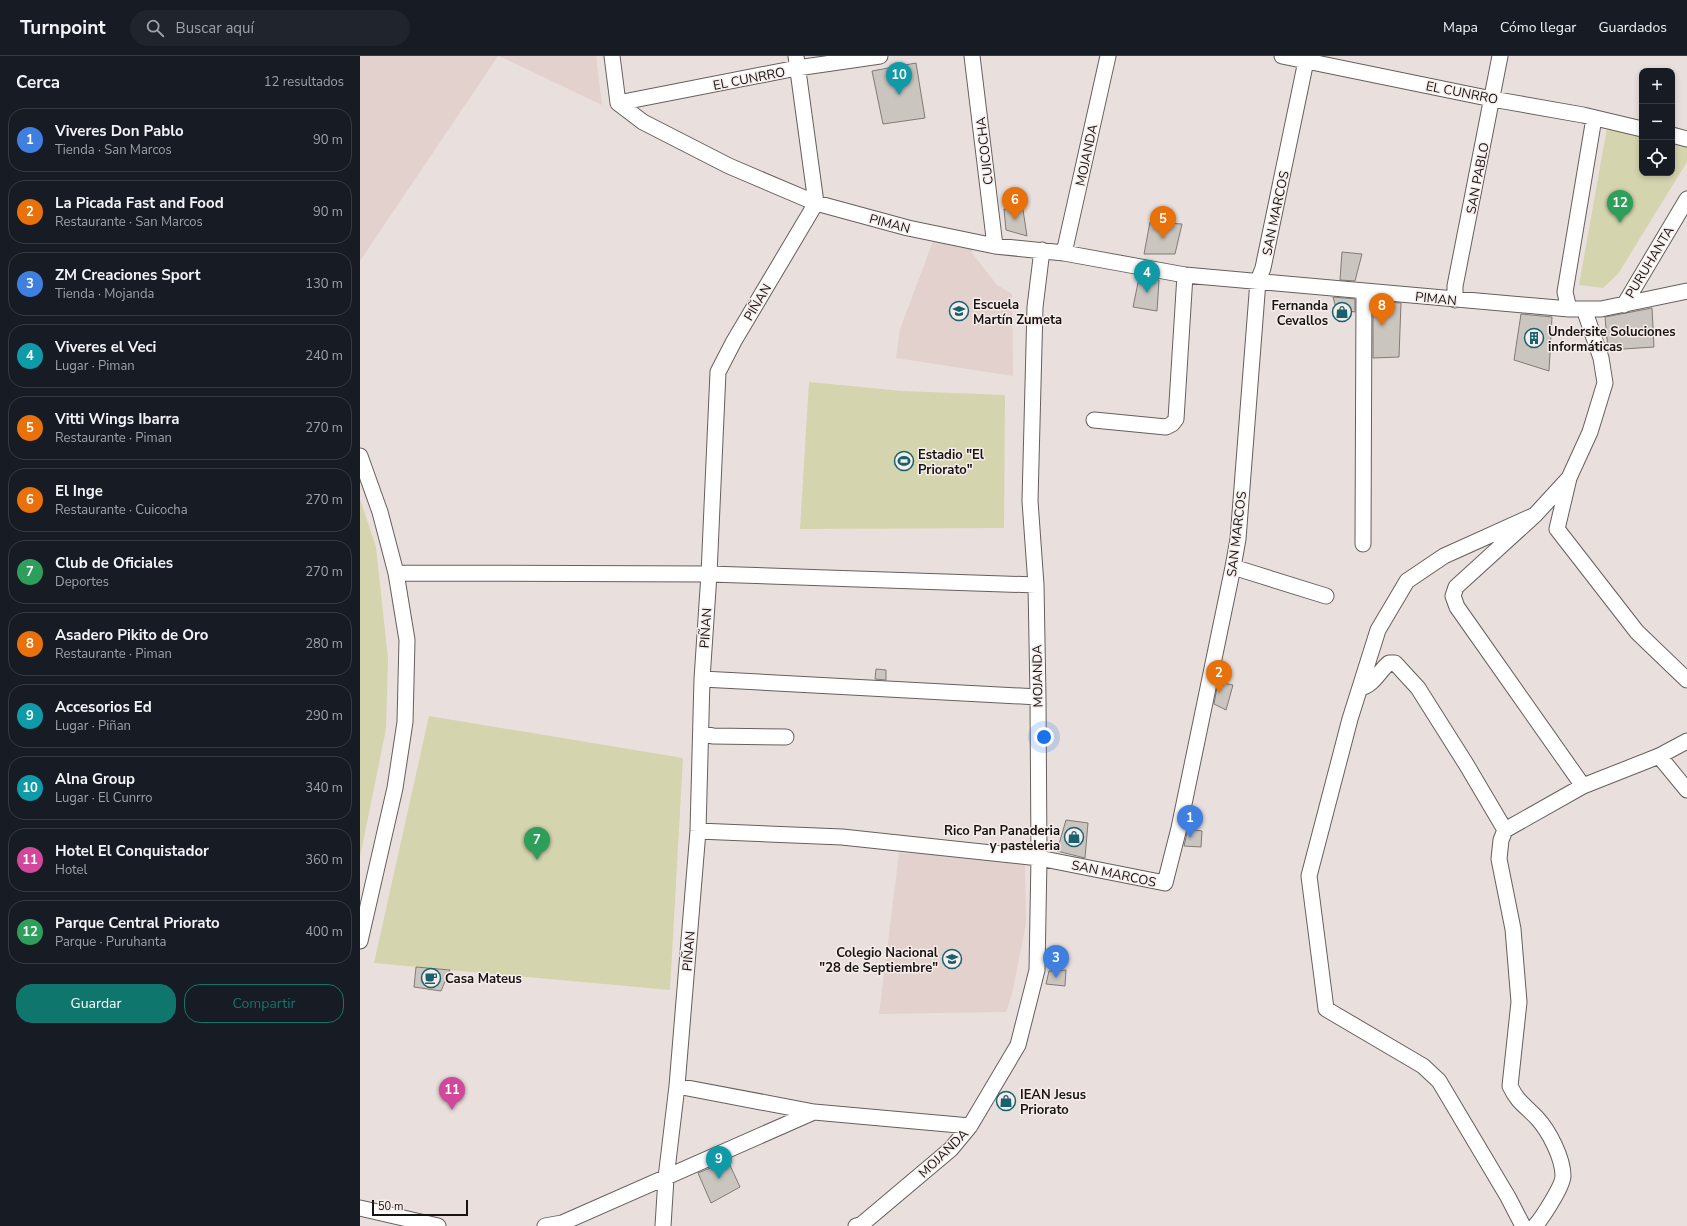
<!DOCTYPE html>
<html lang="es">
<head>
<meta charset="utf-8">
<style>
	body { margin:0; font-family:"Nunito Sans",sans-serif; background:#20242c; color:#f1f3f6 }
	.controls { position:absolute; right:12px; top:12px; display:grid; overflow:hidden; border-radius:8px; box-shadow:0 2px 6px #0003 }
	.controls button { width:36px; height:36px; display:grid; place-items:center; padding:0; border:0; border-bottom:1px solid #363941; background:#171b24; color:#f1f3f6; font:20px sans-serif }
	.scale { position:absolute; left:12px; bottom:10px; width:96px; box-sizing:border-box; padding-left:4px; border:2px solid #171413; border-top:0; font-size:11px; line-height:14px; white-space:nowrap; color:#171413; -webkit-text-stroke:3px #f6edea; paint-order:stroke }
	.you { position:absolute; left:684px; top:681px; width:14px; height:14px; margin:-10px; border:3px solid #fff; border-radius:50%; background:#1a73e8; box-shadow:0 0 0 6px #1a73e833 }
	.badge { display:grid; place-items:center; width:26px; height:26px; border-radius:50%; background:#0f766e; color:#fff; font-size:13px; font-weight:700 }
	.pin { position:absolute; translate:-50% -33px; filter:drop-shadow(0 1px 2px #0008) }
	.pin::after { content:''; position:absolute; top:21px; width:14px; height:12px; background:inherit; clip-path:polygon(0 0,100% 0,50% 100%) }
	.list { margin:0; padding:0; list-style:none }
	h2 { display:flex; justify-content:space-between; align-items:center; height:52px; margin:0; padding:0 16px; font-size:17px }
	h2 small { font-size:13px; font-weight:400; color:#9ea1a6 }
	.list li { display:grid; grid-template-columns:26px 1fr auto; gap:12px; align-items:center; box-sizing:border-box; height:64px; margin:0 8px 8px; padding:0 8px; border:1px solid #363941; border-radius:16px }
	.list b { display:block; font-size:15px; white-space:nowrap }
	.list p { margin:0; font-size:13px; white-space:nowrap; color:#9ea1a6 }
	.list em { font-size:13px; font-style:normal; color:#9ea1a6 }
	.actions { display:flex; gap:8px; padding:12px 16px }
	.actions a { flex:1; padding:9px 0; border:1px solid #0f766e; border-radius:16px; text-align:center; font-size:14px; color:#0f766e }
	.actions .main { background:#0f766e; color:#fff }
	.icon { flex:none; width:22px; height:22px; fill:none; stroke:currentColor; stroke-width:2; stroke-linecap:round; stroke-linejoin:round }
	.map { position:relative; flex:none; width:1327px; height:1170px; overflow:hidden }
	header { display:flex; align-items:center; gap:24px; box-sizing:border-box; height:56px; padding:0 20px; background:#171b24; border-bottom:1px solid #363941 }
	header strong { font-size:19px }
	nav { display:flex; gap:22px; margin-inline-start:auto; font-size:14px }
	.search { width:280px; height:36px; background:#20242c; display:flex; align-items:center; gap:10px; box-sizing:border-box; padding:0 14px; border-radius:22px; color:#9ea1a6; font-size:15px }
	main { display:flex }
	aside { flex:1; background:#171b24 }
	.map>svg:first-child { display:block }
	.built { fill:#e2d1cc }
	.green { fill:#d4d4ae }
	.building { fill:#cac5bf; stroke:#807b76 }
	.lines { fill:none; stroke-linecap:round; stroke-linejoin:round }
	.minor-casing { stroke:#665f5d; stroke-width:17 }
	.minor { stroke:#fff; stroke-width:15 }
	.labels { text-anchor:middle; stroke-width:3; stroke-linejoin:round; paint-order:stroke }
	.street-label { font-size:13px; fill:#171413; stroke:#f6edea }
	.poi-label { font-size:13px; font-weight:bold; fill:#171413; stroke:#f6edea; text-anchor:start }
</style>
</head>
<body>
<header>
<strong>Turnpoint</strong>
<div class="search"><svg class="icon" aria-label="search" viewBox="0 0 24 24"><circle cx="10" cy="10" r="6"/><path d="M15 15l6 6"/></svg>Buscar aquí</div>
<nav><a>Mapa</a><a>Cómo llegar</a><a>Guardados</a></nav>
</header>
<main>
<aside>
<h2>Cerca<small>12 resultados</small></h2>
<ul class="list">
<li><span class="badge" style="background:#3f7fe0">1</span><div><b>Viveres Don Pablo</b><p>Tienda · San Marcos</p></div><em>90 m</em></li>
<li><span class="badge" style="background:#e8710a">2</span><div><b>La Picada Fast and Food</b><p>Restaurante · San Marcos</p></div><em>90 m</em></li>
<li><span class="badge" style="background:#3f7fe0">3</span><div><b>ZM Creaciones Sport</b><p>Tienda · Mojanda</p></div><em>130 m</em></li>
<li><span class="badge" style="background:#0f9aa8">4</span><div><b>Viveres el Veci</b><p>Lugar · Piman</p></div><em>240 m</em></li>
<li><span class="badge" style="background:#e8710a">5</span><div><b>Vitti Wings Ibarra</b><p>Restaurante · Piman</p></div><em>270 m</em></li>
<li><span class="badge" style="background:#e8710a">6</span><div><b>El Inge</b><p>Restaurante · Cuicocha</p></div><em>270 m</em></li>
<li><span class="badge" style="background:#2e9e5b">7</span><div><b>Club de Oficiales</b><p>Deportes</p></div><em>270 m</em></li>
<li><span class="badge" style="background:#e8710a">8</span><div><b>Asadero Pikito de Oro</b><p>Restaurante · Piman</p></div><em>280 m</em></li>
<li><span class="badge" style="background:#0f9aa8">9</span><div><b>Accesorios Ed</b><p>Lugar · Piñan</p></div><em>290 m</em></li>
<li><span class="badge" style="background:#0f9aa8">10</span><div><b>Alna Group</b><p>Lugar · El Cunrro</p></div><em>340 m</em></li>
<li><span class="badge" style="background:#d1479c">11</span><div><b>Hotel El Conquistador</b><p>Hotel</p></div><em>360 m</em></li>
<li><span class="badge" style="background:#2e9e5b">12</span><div><b>Parque Central Priorato</b><p>Parque · Puruhanta</p></div><em>400 m</em></li>
</ul>
<div class="actions"><a class="main">Guardar</a><a>Compartir</a></div>
</aside>
<div class="map">
<svg width="1327" height="1170" viewBox="0 0 1327 1170">
	<rect width="100%" height="100%" fill="#e9e0dd"/>
	<!-- built -->
	<path class="built" d="M0,0h138l-138,205z
		M139,0h97l6,49z
		M575,180l37,6v11l25,32 15,9 1,82 -117,-18 4,-29z
		M539,797l126,6 1,65 -14,70 -6,18 -127,2z"/>
	<!-- green -->
	<path class="green" d="M1248,66l34,8v43h30v-35l15,3v21l-69,112 -15,14 -24,-3z
		M449,326l93,9 103,4 -1,133 -204,1z
		M0,443l16,48 12,111 -2,71 -26,128z
		M69,660l254,42 -13,232 -296,-27z"/>
	<!-- building -->
	<path class="building" d="M556,7l9,55 -42,6 -11,-53z
		M644,153l19,1 4,26 -21,-6z
		M790,166l32,2 -7,30h-31z
		M982,196l20,2 -7,27 -15,-1z
		M784,221l15,3 -2,31 -24,-4 6,-29z
		M973,241l22,2v13l-19,-4z
		M1013,245l28,2 -2,54 -26,1z
		M1292,252l2,39 -46,3 -3,-33z
		M1161,258l31,3 -3,54 -35,-11z
		M516,613l10,1v10l-11,-1z
		M858,626l15,3 -7,25 -12,-6z
		M706,764l22,3 -3,35 -28,-7z
		M828,773l14,2 -1,16 -17,-1z
		M56,911l34,3 -9,21 -27,-4z
		M706,914l-1,16 -19,-2 3,-13z
		M368,1105l12,26 -29,16 -13,-30z"/>
	<g class="lines">
		<!-- minor casing -->
		<g class="minor-casing">
			<path id="minor" d="M252,0l6,47
				M612,0l23,190
				M922,0l210,43 91,16 59,14
				M258,47l25,19 86,44 87,37 92,25 87,18 69,7 121,22 384,34h32l86,-18
				M258,47l179,-35 83,-12
				M1312,79l15,4
				M704,197l44,-197
				M1095,244v-14l45,-230
				M1264,249l63,-106
				M1209,253l-4,-17 29,-174
				M1224,253l17,49 4,25 -15,49 -21,46 -12,51 80,103 50,48
				M734,364l72,7 6,-3 4,-5 9,-144
				M0,400l20,56 16,61 11,67 -2,82 -10,66 -35,153
				M1208,423l-33,36 -79,72 -3,9 4,11 126,179
				M1003,488l1,-252
				M873,511l93,29
				M36,517l313,1 327,11
				M342,623l336,18
				M1000,632c14,-3 19,-17 29,-25h6l23,25 48,76 39,66
				M341,677l12,3 73,1
				M1299,700l28,34
				M338,775l144,6 197,21 126,25 14,-55 54,-261 5,-28 20,-258 5,-13 44,-212
				M317,1030l137,26
				M0,1152l78,18
				M185,1170l17,-3 252,-111 156,14
				M303,1170l3,-48 11,-92 21,-255 4,-152 7,-105 9,-202 16,-31 82,-138 -20,-147
				M496,1170l6,-2 89,-75 19,-23 48,-81 19,-75 2,-112 -1,-161 -2,-112 -6,-84 5,-194 7,-57
				M1163,1170l-15,-29 -69,-116 -16,-15 -97,-57 -17,-133 41,-157 28,-89 29,-49 37,-25 91,-41
				M1175,1170c7,-8 28,-40 28,-50 0,-18 -14,-45 -26,-58 -12,-13 -19,-15 -27,-32l9,-84 -6,-73 -14,-70 2,-19 4,-10 78,-44 76,-30 28,-15"/>
		</g>
		<!-- minor -->
		<use href="#minor" class="minor"/>
	</g>
	<!-- icons -->
	<defs>
		<g id="school-ring" transform="scale(1)"><circle r="9.5" fill="#f6edea" stroke="#17626e" stroke-width="1.5"/><path d="M0-5L7-2L0 1L-7-2ZM-4 1L0 2.5L4 1V4Q0 6-4 4Z" fill="#17626e"/></g>
		<g id="shop-ring" transform="scale(1)"><circle r="9.5" fill="#f6edea" stroke="#17626e" stroke-width="1.5"/><path d="M-5-2.5h2.3a2.7 3.5 0 0 1 5.4 0H5L5.5 6h-11ZM-1.5-2.5h3a1.5 2.3 0 0 0-3 0Z" fill="#17626e"/></g>
		<g id="building-ring" transform="scale(1)"><circle r="9.5" fill="#f6edea" stroke="#17626e" stroke-width="1.5"/><path d="M-4-6H4V6H1V3H-1V6H-4ZM-2.5-4.3h1.7v1.8h-1.7ZM.8-4.3h1.7v1.8H.8ZM-2.5-1h1.7V.8h-1.7ZM.8-1h1.7V.8H.8Z" fill="#17626e"/></g>
		<g id="stadium-ring" transform="scale(1)"><circle r="9.5" fill="#f6edea" stroke="#17626e" stroke-width="1.5"/><path d="M0-5a6.5 5 0 1 0 0 10a6.5 5 0 1 0 0-10ZM-3.5-1.8h7v3.6h-7Z" fill="#17626e"/></g>
		<g id="cafe-ring" transform="scale(1)"><circle r="9.5" fill="#f6edea" stroke="#17626e" stroke-width="1.5"/><path d="M-5.5-4.5H6V0H3Q3 3.5 0 3.5H-2.5Q-5.5 3.5-5.5 0ZM3-3.2v2h1.7v-2ZM-6 4.5H4V6H-6Z" fill="#17626e"/></g>
	</defs>
	<g fill-rule="evenodd">
		<use href="#school-ring" x="599" y="255"/>
		<use href="#shop-ring" x="982" y="256"/>
		<use href="#building-ring" x="1174" y="282"/>
		<use href="#stadium-ring" x="544" y="405"/>
		<use href="#shop-ring" x="714" y="781"/>
		<use href="#school-ring" x="592" y="903"/>
		<use href="#cafe-ring" x="71" y="922"/>
		<use href="#shop-ring" x="646" y="1045"/>
	</g>
	<g class="labels">
		<!-- street labels -->
		<g class="street-label">
			<text transform="translate(389 22) rotate(-11)" y="5">EL CUNRRO</text>
			<text transform="translate(1102 36) rotate(11)" y="5">EL CUNRRO</text>
			<text transform="translate(624 95) rotate(-97)" y="5">CUICOCHA</text>
			<text transform="translate(726 99) rotate(-78)" y="5">MOJANDA</text>
			<text transform="translate(1117 122) rotate(-79)" y="5">SAN PABLO</text>
			<text transform="translate(915 157) rotate(-78)" y="5">SAN MARCOS</text>
			<text transform="translate(530 167) rotate(15)" y="5">PIMAN</text>
			<text transform="translate(1289 206) rotate(-59)" y="5">PURUHANTA</text>
			<text transform="translate(1076 242) rotate(6)" y="5">PIMAN</text>
			<text transform="translate(397 246) rotate(-59)" y="5">PIÑAN</text>
			<text transform="translate(876 478) rotate(-83)" y="5">SAN MARCOS</text>
			<text transform="translate(345 572) rotate(-86)" y="5">PIÑAN</text>
			<text transform="translate(677 620) rotate(-91)" y="5">MOJANDA</text>
			<text transform="translate(754 817) rotate(12)" y="5">SAN MARCOS</text>
			<text transform="translate(328 895) rotate(-85)" y="5">PIÑAN</text>
			<text transform="translate(583 1097) rotate(-44)" y="5">MOJANDA</text>
		</g>
		<!-- poi labels -->
		<g class="poi-label">
			<text x="613" y="253">Escuela<tspan x="613" dy="15">Martín Zumeta</tspan></text>
			<text x="968" y="254" text-anchor="end">Fernanda<tspan x="968" dy="15">Cevallos</tspan></text>
			<text x="1188" y="280">Undersite Soluciones<tspan x="1188" dy="15">informáticas</tspan></text>
			<text x="558" y="403">Estadio "El<tspan x="558" dy="15">Priorato"</tspan></text>
			<text x="700" y="779" text-anchor="end">Rico Pan Panaderia<tspan x="700" dy="15">y pasteleria</tspan></text>
			<text x="578" y="901" text-anchor="end">Colegio Nacional<tspan x="578" dy="15">"28 de Septiembre"</tspan></text>
			<text x="85" y="927">Casa Mateus</text>
			<text x="660" y="1043">IEAN Jesus<tspan x="660" dy="15">Priorato</tspan></text>
		</g>
	</g>
</svg>
<div class="controls">
<button>+</button>
<button>−</button>
<button><svg class="icon" aria-label="locate" viewBox="0 0 24 24"><circle cx="12" cy="12" r="6"/><path d="M12 2v4M12 18v4M2 12h4M18 12h4"/></svg></button>
</div>
<div class="scale">50 m</div>
<div class="you"></div>
<div class="pin badge" style="left:830px;top:782px;background:#3f7fe0">1</div>
<div class="pin badge" style="left:859px;top:637px;background:#e8710a">2</div>
<div class="pin badge" style="left:696px;top:922px;background:#3f7fe0">3</div>
<div class="pin badge" style="left:787px;top:237px;background:#0f9aa8">4</div>
<div class="pin badge" style="left:803px;top:183px;background:#e8710a">5</div>
<div class="pin badge" style="left:655px;top:164px;background:#e8710a">6</div>
<div class="pin badge" style="left:177px;top:804px;background:#2e9e5b">7</div>
<div class="pin badge" style="left:1022px;top:270px;background:#e8710a">8</div>
<div class="pin badge" style="left:359px;top:1123px;background:#0f9aa8">9</div>
<div class="pin badge" style="left:539px;top:39px;background:#0f9aa8">10</div>
<div class="pin badge" style="left:92px;top:1054px;background:#d1479c">11</div>
<div class="pin badge" style="left:1260px;top:167px;background:#2e9e5b">12</div>
</div>
</main>
</body>
</html>
